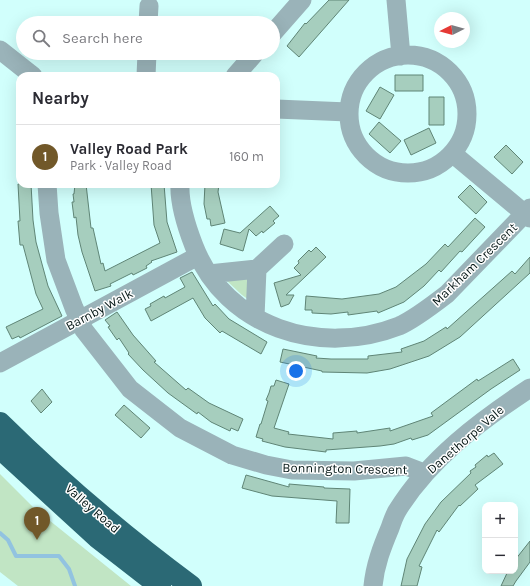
<!DOCTYPE html>
<html lang="en">
<head>
<meta charset="utf-8">
<style>
	body { margin:0; font-family:Karla,sans-serif; background:#f7f7f7; color:#2b2b33 }
	.controls { position:absolute; right:12px; bottom:12px; display:grid; overflow:hidden; border-radius:8px; box-shadow:0 4px 16px #0002 }
	.controls button { width:36px; height:36px; display:grid; place-items:center; padding:0; border:0; border-bottom:1px solid #e1e1e2; background:#fff; color:#2b2b33; font:20px sans-serif }
	.compass { position:absolute; left:434px; top:12px; width:36px; height:36px; border-radius:50%; background:#fff; box-shadow:0 4px 16px #0002; rotate:264deg }
	.you { position:absolute; left:296px; top:371px; width:14px; height:14px; margin:-10px; border:3px solid #fff; border-radius:50%; background:#1a73e8; box-shadow:0 0 0 6px #1a73e833 }
	.badge { display:grid; place-items:center; width:26px; height:26px; border-radius:50%; background:#715829; color:#fff; font-size:13px; font-weight:700 }
	.pin { position:absolute; translate:-50% -33px; filter:drop-shadow(0 1px 2px #0008) }
	.pin::after { content:''; position:absolute; top:21px; width:14px; height:12px; background:inherit; clip-path:polygon(0 0,100% 0,50% 100%) }
	.list { margin:0; padding:0; list-style:none }
	h2 { display:flex; justify-content:space-between; align-items:center; height:52px; margin:0; padding:0 16px; font-size:17px }
	h2 small { font-size:13px; font-weight:400; color:#7c7c81 }
	.list li { display:grid; grid-template-columns:26px 1fr auto; gap:12px; align-items:center; box-sizing:border-box; height:64px; padding:0 16px; border-top:1px solid #e1e1e2 }
	.list b { display:block; font-size:15px; white-space:nowrap }
	.list p { margin:0; font-size:13px; white-space:nowrap; color:#7c7c81 }
	.list em { font-size:13px; font-style:normal; color:#7c7c81 }
	.icon { flex:none; width:22px; height:22px; fill:none; stroke:currentColor; stroke-width:2; stroke-linecap:round; stroke-linejoin:round }
	.map { position:relative; flex:none; width:530px; height:586px; overflow:hidden }
	.search { position:absolute; background:#fff; box-shadow:0 4px 16px #0002; left:16px; top:16px; width:264px; height:44px; display:flex; align-items:center; gap:10px; box-sizing:border-box; padding:0 14px; border-radius:22px; color:#7c7c81; font-size:15px }
	.panel { position:absolute; background:#fff; box-shadow:0 4px 16px #0002; left:16px; top:72px; width:264px; height:116px; border-radius:12px }
	.map>svg:first-child { display:block }
	.green { fill:#c1e5c4 }
	.lines { fill:none; stroke-linecap:round; stroke-linejoin:round }
	.stream { stroke:#92c3e0; stroke-width:4 }
	.building { fill:#a6cebe; stroke:#5f8576 }
	.minor { stroke:#9ab3b9; stroke-width:19 }
	.highway { stroke:#2b6975; stroke-width:22 }
	.labels { text-anchor:middle; stroke-width:3; stroke-linejoin:round; paint-order:stroke }
	.street-label { font-size:13px; fill:#061817; stroke:#fff }
</style>
</head>
<body>
<div class="map">
<svg width="530" height="586" viewBox="0 0 530 586">
	<rect width="100%" height="100%" fill="#d1fffc"/>
	<!-- green -->
	<path class="green" d="M250,275l2,27 -10,-7 -16,-15z
		M0,474l34,34 97,78h-113l-18,-14z"/>
	<g class="lines">
		<!-- stream -->
		<path class="stream" d="M0,533l8,7 8,16h43l10,13 6,17"/>
	</g>
	<!-- building -->
	<path class="building" d="M329,0h20l-50,57 -12,-11 18,-23 1,1z
		M395,75h28v16h-28z
		M380,87l14,8 -14,24 -14,-8z
		M429,97h15v28h-15z
		M379,122l22,19 -11,12 -21,-19z
		M429,128l7,15 -25,12 -7,-15z
		M506,145l17,17 -11,12 -18,-17z
		M18,184h13l2,36 3,22 12,44 14,30 -42,22 -1,-2 -7,3 -6,-12 37,-18 -7,-15 -13,-49h-3l-2,-24h2z
		M75,184h11l5,44h2l8,36 2,-1 2,8 55,-28 -6,-18 -3,-41h13l3,38 10,30 -26,9 1,1 -6,4 1,2 -14,7 -1,-2 -22,11 1,2 -16,5 -13,-39 -4,-17 -2,-18 -2,1 -2,-16h2l-1,-8h1z
		M205,184h14l-1,8 7,31 -14,3 -1,-7h-3l-3,-15z
		M470,185l17,17 -11,12 -18,-17z
		M270,206l9,10 -6,5 2,2 -12,10 -1,-2 -6,5 -7,-7 -6,22 -23,-7 4,-15 16,4z
		M475,218l10,9 -23,25 -2,-1 -19,21 -2,-2 -15,16 -20,16 -26,11 -1,-2 -29,4v-3l-17,2 -19,-1v-3h-7l1,-14 36,3 37,-5 17,-7 30,-23 19,-20 3,3z
		M316,247l10,10 -40,38h8l-5,9 -8,3 -7,-24 27,-8 -7,-7 5,-5 -1,-2 11,-11 2,2z
		M530,257v16l-70,64 -31,19 -39,13 -23,4 -45,-1v-1l-42,-9 3,-13 34,7 -1,2 15,1h37v-3l34,-4 -1,-3 23,-8 22,-14 1,2 65,-58 3,3z
		M192,272l21,34 2,-2 14,15 38,23 -6,12 -39,-23 -2,2 -15,-15 -12,-20 -42,23 -6,-12 6,-3 -1,-2 14,-8 1,2 20,-11 -5,-9z
		M117,312l16,23 23,26 -2,1 32,28 2,-2 21,15 34,16 -5,12 -7,-3 -1,3 -19,-9 -13,-10 -1,2 -29,-21 -25,-23 -15,-16 1,-1 -10,-15 -2,2 -9,-13 2,-1 -5,-6z
		M513,359l7,11 -29,19 -63,46 -16,5 -1,-2 -17,6 -14,2 -54,4v2l-41,-5 -23,-6 1,-2 -7,-2 4,-13h1l7,-23 -2,-1 3,-7 2,-7h3l2,-6 13,4 -15,44 15,4 -1,2 45,5v-6l24,-2v2l33,-5v3l43,-15 -2,-3 46,-34 1,2z
		M42,389l10,13 -11,11 -10,-12z
		M124,405l26,23 -9,10 -26,-23z
		M494,453l9,11 -28,21 3,4 -18,17 -1,-1 -20,27 -2,-2 -18,36 3,1 -5,19h-16l6,-27 18,-35 16,-22 30,-29 -1,-2 6,-4 -1,-2 12,-10 1,2z
		M246,475l43,12v-3l35,3v1l26,1 -1,34h-13l1,-22 -65,-5 -30,-8z
		M530,541v21l-14,19 -3,5h-12l7,-15h7v-11z"/>
	<g class="lines">
		<!-- minor -->
		<path class="minor" d="M396,0l5,56
			M148,23l1,-17
			M273,33l29,-33
			M0,50l33,26
			M349 114a59 59 0 1 1 118 0a59 59 0 1 1-118 0Z
			M146,76l1,-23
			M235,76l20,-23
			M276,109l72,3
			M452,153l78,65
			M47,184l2,29 7,47 18,48 10,22 46,59 50,39 52,27 34,10 26,5 62,1 52,-5 13,5 4,4
			M180,184c-1,19 7,44 14,62 32,82 126,111 205,80 14,-6 35,-22 48,-32l83,-86
			M209,274l48,-5 27,-25
			M255,317l2,-48
			M0,363l198,-107
			M373,586c2,-21 9,-39 17,-58 2,-6 4,-12 7,-17 32,-52 83,-90 133,-123"/>
		<!-- highway -->
		<path class="highway" d="M0,423c60,59 123,113 191,163
			M0,448l97,89 63,49"/>
	</g>
	<g class="labels">
		<!-- street labels -->
		<g class="street-label">
			<text transform="translate(474 264) rotate(-44)" y="5">Markham Crescent</text>
			<text transform="translate(99 309) rotate(-28)" y="5">Barnby Walk</text>
			<text transform="translate(465 439) rotate(-41)" y="5">Danethorpe Vale</text>
			<text transform="translate(345 468) rotate(1)" y="5">Bonnington Crescent</text>
			<text transform="translate(93 508) rotate(41)" y="5">Valley Road</text>
		</g>
	</g>
</svg>
<div class="controls">
<button>+</button>
<button>−</button>
</div>
<svg class="compass" viewBox="-18 -18 36 36"><path d="M0-13l5 13h-10z" fill="#e53935"/><path d="M0 13l5-13h-10z" fill="#7c7c81"/></svg>
<div class="you"></div>
<div class="pin badge" style="left:37px;top:540px">1</div>
<div class="search"><svg class="icon" aria-label="search" viewBox="0 0 24 24"><circle cx="10" cy="10" r="6"/><path d="M15 15l6 6"/></svg>Search here</div>
<section class="panel">
<h2>Nearby<small></small></h2>
<ul class="list">
<li><span class="badge">1</span><div><b>Valley Road Park</b><p>Park · Valley Road</p></div><em>160 m</em></li>
</ul>
</section>
</div>
</body>
</html>
